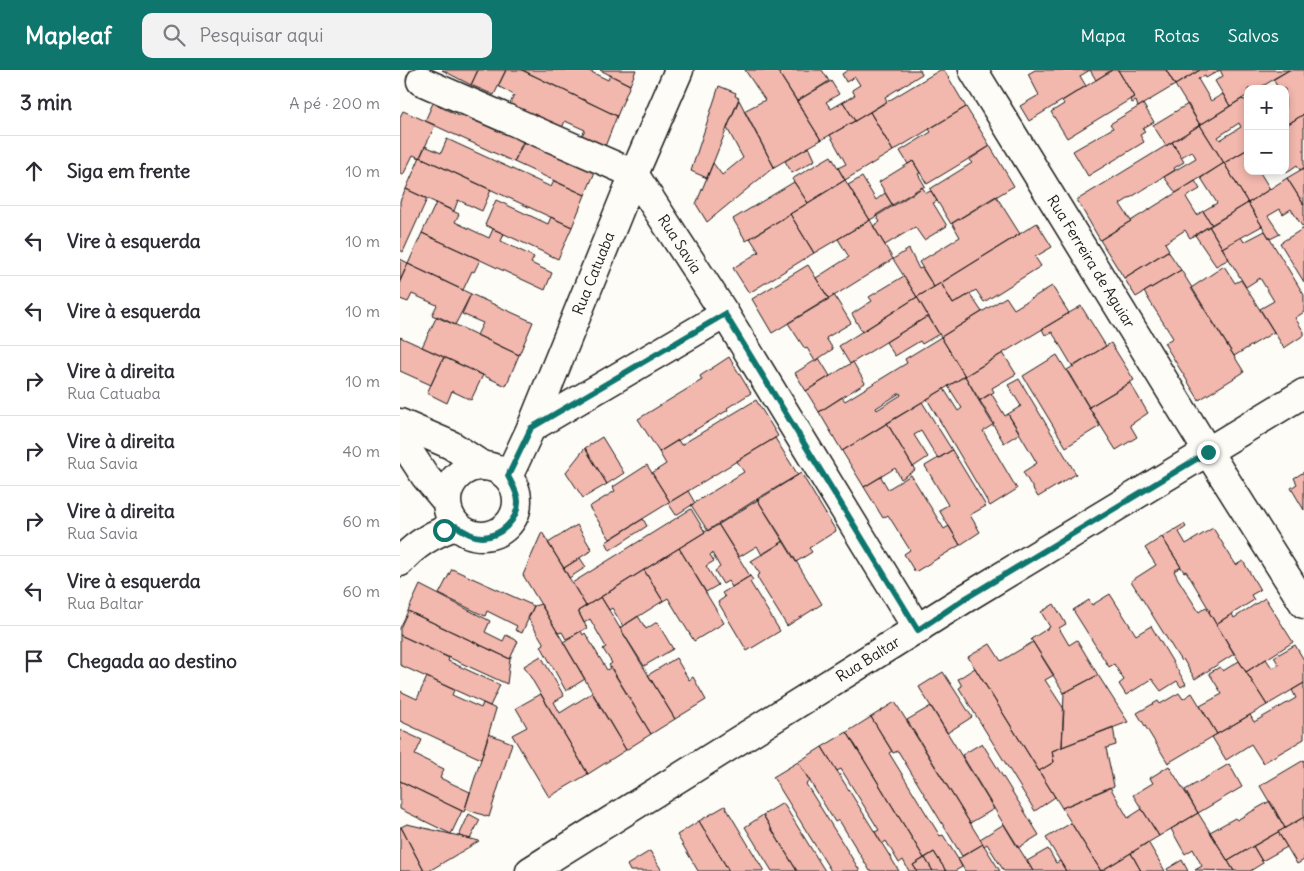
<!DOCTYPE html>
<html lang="pt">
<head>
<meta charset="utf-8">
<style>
	body { margin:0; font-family:Delius,sans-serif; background:#f2f2f3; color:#2b2b33 }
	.controls { position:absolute; right:15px; top:15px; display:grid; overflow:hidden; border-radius:10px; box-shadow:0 2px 8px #0003 }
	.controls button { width:45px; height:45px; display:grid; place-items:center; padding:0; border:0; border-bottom:1px solid #e1e1e2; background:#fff; color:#2b2b33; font:25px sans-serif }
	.stop { position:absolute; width:15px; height:15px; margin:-11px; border:4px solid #0f766e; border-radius:50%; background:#fff }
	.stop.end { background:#0f766e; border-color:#fff; box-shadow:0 1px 5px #0008 }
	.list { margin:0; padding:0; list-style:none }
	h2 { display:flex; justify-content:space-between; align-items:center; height:65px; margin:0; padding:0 20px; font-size:21px }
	h2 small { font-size:16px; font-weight:400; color:#7c7c81 }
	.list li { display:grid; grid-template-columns:32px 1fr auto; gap:15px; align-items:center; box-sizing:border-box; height:70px; padding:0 20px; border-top:1px solid #e1e1e2 }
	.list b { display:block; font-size:19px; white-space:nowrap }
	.list p { margin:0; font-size:16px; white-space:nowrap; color:#7c7c81 }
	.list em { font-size:16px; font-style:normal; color:#7c7c81 }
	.icon { flex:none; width:28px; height:28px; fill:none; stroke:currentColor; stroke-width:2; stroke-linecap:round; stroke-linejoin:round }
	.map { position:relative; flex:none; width:904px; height:801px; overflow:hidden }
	header { display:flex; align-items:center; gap:30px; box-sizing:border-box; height:70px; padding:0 25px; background:#0f766e; color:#fff }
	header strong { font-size:24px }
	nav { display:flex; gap:28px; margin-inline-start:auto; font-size:18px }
	.search { width:350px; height:45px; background:#f2f2f3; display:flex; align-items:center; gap:12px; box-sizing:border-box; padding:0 18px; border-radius:10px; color:#7c7c81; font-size:19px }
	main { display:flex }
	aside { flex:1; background:#fff }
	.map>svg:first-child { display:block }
	.building { fill:#f2b7ad; stroke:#1c1c1c; fill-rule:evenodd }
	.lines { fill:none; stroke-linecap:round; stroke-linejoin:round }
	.street-casing { stroke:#1c1c1c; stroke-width:31 }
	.secondary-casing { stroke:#1c1c1c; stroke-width:31 }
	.street { stroke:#fdfcf7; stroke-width:28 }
	.secondary { stroke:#fdfcf7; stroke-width:28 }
	.route { stroke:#0f766e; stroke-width:6 }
	.labels { text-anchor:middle; stroke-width:4; stroke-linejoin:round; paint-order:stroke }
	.street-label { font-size:15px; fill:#1c1c1c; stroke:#fdfcf7 }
</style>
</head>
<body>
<header>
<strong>Mapleaf</strong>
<div class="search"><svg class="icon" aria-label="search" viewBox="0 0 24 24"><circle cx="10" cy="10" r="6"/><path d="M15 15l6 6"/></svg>Pesquisar aqui</div>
<nav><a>Mapa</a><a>Rotas</a><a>Salvos</a></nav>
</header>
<main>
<aside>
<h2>3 min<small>A pé · 200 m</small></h2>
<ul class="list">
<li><svg class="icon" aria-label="ahead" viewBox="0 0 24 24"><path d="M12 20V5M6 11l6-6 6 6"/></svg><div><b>Siga em frente</b></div><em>10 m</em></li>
<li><svg class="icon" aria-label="left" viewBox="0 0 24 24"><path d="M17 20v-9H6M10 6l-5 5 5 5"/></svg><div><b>Vire à esquerda</b></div><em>10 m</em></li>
<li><svg class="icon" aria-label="left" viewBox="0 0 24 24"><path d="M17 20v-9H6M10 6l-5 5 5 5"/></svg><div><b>Vire à esquerda</b></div><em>10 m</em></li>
<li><svg class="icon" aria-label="right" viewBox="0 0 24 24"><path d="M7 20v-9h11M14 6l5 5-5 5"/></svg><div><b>Vire à direita</b><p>Rua Catuaba</p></div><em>10 m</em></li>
<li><svg class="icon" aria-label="right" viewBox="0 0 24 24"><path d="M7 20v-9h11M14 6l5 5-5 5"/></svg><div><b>Vire à direita</b><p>Rua Savia</p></div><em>40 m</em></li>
<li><svg class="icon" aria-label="right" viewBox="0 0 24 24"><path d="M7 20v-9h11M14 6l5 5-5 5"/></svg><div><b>Vire à direita</b><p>Rua Savia</p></div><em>60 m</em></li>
<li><svg class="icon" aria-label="left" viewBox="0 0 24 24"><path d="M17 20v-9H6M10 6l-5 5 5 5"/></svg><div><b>Vire à esquerda</b><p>Rua Baltar</p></div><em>60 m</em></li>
<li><svg class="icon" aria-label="arrive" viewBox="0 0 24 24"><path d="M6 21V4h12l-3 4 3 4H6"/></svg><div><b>Chegada ao destino</b></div></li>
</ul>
</aside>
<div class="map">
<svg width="904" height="801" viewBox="0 0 904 801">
	<rect width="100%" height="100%" fill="#fdfcf7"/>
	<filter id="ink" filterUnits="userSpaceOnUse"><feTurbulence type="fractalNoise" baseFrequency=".02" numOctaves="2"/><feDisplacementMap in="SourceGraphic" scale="10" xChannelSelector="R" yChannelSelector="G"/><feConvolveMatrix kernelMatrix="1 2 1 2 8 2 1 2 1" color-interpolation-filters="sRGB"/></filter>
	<g filter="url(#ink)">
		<!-- building -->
		<path class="building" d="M42,0h36l-7,15z
			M78,0h28l-12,25 -23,-10z
			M106,0h16l95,46 -13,33 -23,-12 4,-7 -20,-9 -3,7 -52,-24 4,-9 -16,-9z
			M122,0h65l21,10 2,-5 20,10 -13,31z
			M200,0h36l-6,15z
			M345,0h32l44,70 -47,27 -30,-56 21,-11z
			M377,0h45l7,11 -32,20z
			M448,0h72l2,4 -37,23 2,4 -32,20 -12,-19 12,-7 -3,-5 8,-5 -5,-8 -9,5 -4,-8z
			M540,0h4l22,37 -73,44 -23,-39z
			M635,0h55l-10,6 6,10 -57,35 -9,-15 19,-11 -11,-21z
			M690,0h22l-16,10z
			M712,0h6l16,27 -67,41 -16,-26 13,-8 -2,-3z
			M718,0h48l9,15 -37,22 -2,-6 -4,2 -2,-4 4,-2z
			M766,0h34l-25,15z
			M800,0h20l-14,8 -1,-2 -7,3 13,22 12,-7 7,12 -30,19 -25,-40z
			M820,0h69l-31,19h-10v6l-18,11 -15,-25 8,-5z
			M889,0h15v44l-19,12v-37h-13l5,-3 -4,-7z
			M431,11l8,13 -13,8 5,7 12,-7 12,19 -34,19 -24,-39z
			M319,16l17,7 -1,3 4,2 -32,80 -16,-7z
			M842,29l1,1 5,-1v50l-24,14 -24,-38zM839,53l2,4 -21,13 -2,-3z
			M339,30l35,67 -67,55 -11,-18 17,-41 9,12 21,-17 -16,-30z
			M33,33l26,13 2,-4 48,15 -3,6 18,9 -10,20 -89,-41z
			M743,34l11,18 -11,6 2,4 -5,3 4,7 -56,34 -15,-25 40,-23 -3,-4z
			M788,34l12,21 -34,21 -13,-21z
			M566,37l24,39 -63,38 -14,-23 -5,3 -8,-13 31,-19 -2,-3z
			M3,41l32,14 -15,33 -7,-3 -10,20 -3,-1v-57z
			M470,42l23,39 -48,29 -7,-12 8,-4 -16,-29z
			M904,44v54l-4,2 -3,-5 -10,7 -2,-46z
			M800,55l24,38 -48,30 -12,-16 32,-19 -4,-7 -11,6 -9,-15z
			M47,69l104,48 3,-6 31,14 -13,32 -152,-70 5,-11 16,7z
			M124,69l71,33 -10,23 -71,-33z
			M772,72l12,20 -10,6 1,2 -55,34 11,17 -31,19 -23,-40z
			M590,76l24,40 -63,38 -21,-35 42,-26 -3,-3z
			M409,77l6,13 -23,13 -7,-12z
			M848,79v22h11l11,18 -22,14 -24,-40z
			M431,86l14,24 -37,23 -16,-24z
			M20,87l71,33 -9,21 -24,-11 -4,11 -48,-22z
			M513,91l7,12 -2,1 7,12 -32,20 -14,-24z
			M824,93l24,40 -36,22 -9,-14 14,-8 -16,-25z
			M904,98v37l-17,-27z
			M462,107l14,23 9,-7 8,13 -23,14 -22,-35z
			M887,108l17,27v19l-2,2 -11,-17 -8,5 -3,-5 -12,7 12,18 -10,5 -22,-36z
			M445,110l25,40 -56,33 -24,-39z
			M795,111l5,8 -14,8 11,18 6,-4 9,14 -22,13 -5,-8 -20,13 4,7 -45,28 -24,-38z
			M394,112l14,21 -62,38 -13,-22z
			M522,117l4,6 5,-2 6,10 -4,2 14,23 -23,14 -9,-13 -30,18 -12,-19 7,-4 -4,-7z
			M6,119l21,10 -24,53 -3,-2v-49z
			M596,126l24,38 -86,53 -15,-25 41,-25 -8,-14z
			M96,130l52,24 3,-7 21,10 -14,32 -73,-34z
			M36,133l23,11 -4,8 34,16 4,-9 11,5 -3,7 33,16 -3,6 21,10 -7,17 -123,-57z
			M848,133l14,23 -40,22 -13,-22z
			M390,144l24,39 -65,40 -16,-25 26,-16 -9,-14z
			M470,150l23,39 -64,40 -13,-21 33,-21 -11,-18z
			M637,153l15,24 -17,10 6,9 -57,36 -8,-12 -23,14 -12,-21z
			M809,156l20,33 -13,7 -21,-31z
			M904,158v54l-24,-39z
			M865,161l39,64v17l-9,6 9,14v3l-20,13 -24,-39 14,-8 -14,-23 -14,9 -24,-39 19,-11 3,5z
			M22,163l58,27 -6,12 -2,-1 -9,19 -55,-26z
			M509,179l10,20 3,-1 12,19 -17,10 -24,-38z
			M768,181l13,19 -45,27 -12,-19z
			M0,189l8,4 -8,18z
			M8,194l63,30 -16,31 -23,-10 5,-10 -25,-11 -4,8 -8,-3v-18z
			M408,195l21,34 -57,34 -20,-34z
			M824,196l11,17 6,-3 33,52 -40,24 -43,-68z
			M781,200l63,102 -45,28 -35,-57 9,-5 -29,-46z
			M504,206l13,21 -55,35 -10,-18 20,-13 -3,-4z
			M541,213l12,21 17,-10 12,18 -41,25 -24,-40z
			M652,216l17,27 -104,63 -24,-39 65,-40 8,12z
			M71,224l62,28 -14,33 -42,-20 6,-12 -21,-9z
			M434,225l17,28 -25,15 7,11 -18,12 -8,-13 -2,1 -17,-26z
			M517,227l11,19 -78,48 -11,-18z
			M681,236l25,40 -33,21 -21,-35 -7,3 -3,-6z
			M37,246l82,39 -13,31 -84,-39z
			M528,246l11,18 -17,10 -2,-3 -25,15 -9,-14z
			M0,267l44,20 -13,28 -31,-14z
			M541,267l24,39 -123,75 -23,-39 23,-15 3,4 62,-38 -2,-4zM500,323l1,2 -24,15 -1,-2z
			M711,273l23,37 -45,27 -22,-37z
			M603,283l13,21 -24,14 2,4 -15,9 -14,-25z
			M657,285l43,71 -34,21 -43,-71z
			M44,287l39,18 -12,25 -19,-9 -5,12 -20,-10z
			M329,287l22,36 -24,15 1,2 -69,42 -21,-33 64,-39 -2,-4z
			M419,288l11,18 -24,15 -11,-18z
			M453,292l12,21 -46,29 -13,-21z
			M565,306l29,48 -11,7 34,58 -27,17 -63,-107 17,-10 14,22 4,-3 -14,-22z
			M619,309l57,95 -38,23 -15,-25 14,-9 -29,-49 13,-8 -13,-21z
			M730,313l18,30 -18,12 7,12 -21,13 -27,-43z
			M591,323l14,23 3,-2 12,19 -16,10 -25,-42z
			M356,330l22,36 -108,66 -18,-29 14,-9 -7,-12 19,-12 3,5z
			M522,332l30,48 -14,9 -17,-28 -7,4 14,22 -15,10 -26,-44z
			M487,353l28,47 -14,9 -6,-11 -31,19 -22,-36z
			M202,367l22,36 -17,11 -22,-36z
			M375,368l23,37 -90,56 -17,-26 53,-33 -7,-11z
			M185,378l22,36 -24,14 -17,-26z
			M552,380l34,56 -16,9 10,17 -20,13 -21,-35 9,-5 -23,-39z
			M247,395l23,37 -60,37 -21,-32 26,-16 -2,-4z
			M904,402v38l-13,-22 6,-4 -3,-6z
			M401,403l35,58 -27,17 3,4 -16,10 -39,-63z
			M511,405l33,54 5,-3 11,19 -45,27 -11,-18 6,-4 -22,-35 -5,3 -19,-31 17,-10 7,12z
			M288,421l7,12 -19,12 -8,-12z
			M357,429l27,42 -22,14 -5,-9 -18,11 -21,-33z
			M291,439l14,23 -119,74 -14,-23z
			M243,449l4,7 -37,24 -4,-8z
			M318,454l32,52 -18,11 -4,-6 -5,3 -8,-13 5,-4 -8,-14 -2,2 4,6 -8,5 12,19 -12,7 -27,-44z
			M784,454l2,3 -7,5 7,12 27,-16 23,37 7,-4 17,29 -9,5 3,5 -38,24 -7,-12 1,-1 -24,-40 -2,1 -22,-35z
			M177,455l15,25 -28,18 -16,-25z
			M142,462l44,74 -8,5 9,17 -21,11 -4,-7 -4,1 -35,-58z
			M762,467l19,30 -7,4 4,8 21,33 7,-5 28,47 -39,25 -12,-20 -2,2 -50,-80 25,-16 -11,-17z
			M384,471l38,63 -35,22 -29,-47 -1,-3 3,-2 -9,-13z
			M279,478l45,75 -30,18 -26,-43 -5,3 -19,-31z
			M180,488l6,9 -17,11 -5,-10z
			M52,499l82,37 -12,27 -7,-3 2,-4 -30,-15 -2,5 -46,-22z
			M244,500l19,31 -40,25 -11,-18 -3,2 -8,-13z
			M350,506l3,4 -3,2 30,49 -33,20 -29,-49 7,-5 -3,-4z
			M20,515l70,36 -5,11 18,9 3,-6 12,6 -8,18 -102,-48z
			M710,524l26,41 15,-9 35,58 -5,3 -4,-6 -16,10 -9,-12 -26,16 -7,-11 5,-4 -10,-16 -5,3 -36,-57 16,-10 3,5z
			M201,527l74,122 -24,15 -42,-69 3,-2 -9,-14 3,-2 -16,-28 -6,4 -6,-12z
			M865,528l28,44 -47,30 -30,-48 16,-10 2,4z
			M141,534l44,75 -19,12 -25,-45 3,-2 -16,-26 6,-12z
			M654,534l12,20 -7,4 10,17 8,-5 21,35 -34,18 -33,-54 19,-12 -9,-15z
			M8,541l102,48 -3,25 -107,-49v-7z
			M238,546l8,13 11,-7 16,27 -29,17 -24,-38z
			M181,561l2,4 2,-2 22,37 4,-3 40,67 -25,16 -63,-108z
			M0,565l49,23 -1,3 52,24 -10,21 -90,-41z
			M633,572l21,33 -9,5 19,29 -2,38 -10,4 2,11 -15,9 -71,-114 22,-13 11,17z
			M895,575l9,15v23l-37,22 -21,-33 20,-13 6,9 7,-3 -5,-8z
			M141,586l23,40 -10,6 6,11 32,-20 34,57 -38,24 -64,-108z
			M276,588l13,22 4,-3 13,23 -31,19 -27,-44z
			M839,591l28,44 -50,29 -17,-28 22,-12 -13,-21 11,-6 3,4z
			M575,598l80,129 -20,14 -76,-123 3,-2 -4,-7z
			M543,602l29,45 -25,16 -28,-46z
			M698,605l30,47 -66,25 2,-54z
			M27,607l27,13 -2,5 29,13 2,-5 13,6 -15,50 -81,-38v-30l17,8z
			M904,613v56l-41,24 -12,-19 -25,16 -14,-23 38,-22 4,7 42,-24 -4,-8z
			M779,623l4,6 9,-6 25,41 -49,29 -31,-50 21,-12 2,3z
			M141,624l47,80 -39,23 -37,-62 15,-8 -11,-19z
			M495,632l88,142 -21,12 -64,-105 -5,2 -22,-36z
			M531,636l63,103 -24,14 -63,-103z
			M471,647l21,34 -3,2 51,83 3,-1 15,24 4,8 -7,4h-9l-12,-19 -10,6 -77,-126z
			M713,657l3,18 -10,3 8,38 -52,22 -23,-37 15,-9 -2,-11z
			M0,660l22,10 -7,15 29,14 -4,9 30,14 -6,20 -64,-31z
			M447,662l77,126 -11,7 4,6h-8l-6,-11 -4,3 -13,-22 -4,3 -7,-12 4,-2 -38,-61 -4,2 -15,-24z
			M89,664l23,9 -23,74 -24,-8z
			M582,673l57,92 -21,13 -56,-93z
			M422,677l15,24 62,100h-29l-31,-51 -4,2 -37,-60z
			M904,690v57l-19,11 -25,-42z
			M398,692l12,19 -4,3 54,87h-29l-58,-94z
			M829,694l13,23 -44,26 -13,-23z
			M769,696l29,47 -39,23 -26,-41 20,-12 -3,-5z
			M0,711l62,30 -11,23 -51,-25z
			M710,717l18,31 14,-9 17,27 -58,35 -39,-63z
			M870,731l15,27 -57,33 -18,-29 25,-14 2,2z
			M383,733l42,68h-28l-34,-56z
			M325,736l39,65h-35l-30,-50z
			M798,743l12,19 24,39 -39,-1 7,-4 -9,-17 -8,5 -14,-25z
			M69,744l11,6 -10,19 -11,-3z
			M363,745l34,56h-25l-27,-44z
			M904,747v43l-7,4 -19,-32z
			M299,751l30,50h-31l-21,-36z
			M671,753l30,48h-35l-6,-10 -14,-23z
			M7,754l52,12 20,5 -50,30h-5l-23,-44z
			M604,754l23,37 6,10h-29l-17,-27 -3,2 -1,-2 -3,-5z
			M0,757h1l23,44h-24z
			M878,762l9,15 -25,14 -9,-15z
			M748,772l17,29h-24l-10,-18z
			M583,774l17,27h-35l-7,-12z
			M853,776l10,17 -13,8h-16l-6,-10z
			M648,779l8,14 4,-2 6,10h-33l-6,-10z
			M250,781l12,20h-32l-3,-6z
			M534,782l12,19h-13l-8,-13z
			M731,783l10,18h-40z
			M525,788l8,13h-16l-4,-6z
			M782,790l6,11h-20l-1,-2z"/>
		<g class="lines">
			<!-- street casing -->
			<g class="street-casing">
				<g id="street">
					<path id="s1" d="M573,0l235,382 96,152"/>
					<path id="s2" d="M21,11l213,93 91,140 193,316"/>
					<path d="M0,353l51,22 32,21"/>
					<path d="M131,358l194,-114"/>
					<path d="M0,368l25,38 21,25"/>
					<circle cx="82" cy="431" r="35"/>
					<path id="s3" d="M108,407l23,-49 103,-254 45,-104"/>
					<path d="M0,492c15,-18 34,-29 56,-36"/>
				</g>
			</g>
			<!-- secondary casing -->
			<g class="secondary-casing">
				<g id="secondary">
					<path id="s4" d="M130,801l436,-273 338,-205"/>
				</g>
			</g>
			<!-- street -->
			<use href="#street" class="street"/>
			<!-- secondary -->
			<use href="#secondary" class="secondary"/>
		</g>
	</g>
	<g class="lines" filter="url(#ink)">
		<!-- route -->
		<path class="route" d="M44,460l12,-4c8,5 16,11 26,11 18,0 36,-17 36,-35 0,-9 -6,-18 -10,-26l23,-48 194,-114 193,316 48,-32 242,-146"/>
	</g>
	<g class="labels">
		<!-- street labels -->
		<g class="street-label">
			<text dy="5" stroke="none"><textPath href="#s2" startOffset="316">Rua Savia</textPath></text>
			<text dy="5" stroke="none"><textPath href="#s1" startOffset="225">Rua Ferreira de Aguiar</textPath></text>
			<text dy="5" stroke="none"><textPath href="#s3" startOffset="221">Rua Catuaba</textPath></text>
			<text dy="5" stroke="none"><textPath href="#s4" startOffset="399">Rua Baltar</textPath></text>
		</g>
	</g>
</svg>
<div class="controls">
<button>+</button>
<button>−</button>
</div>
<div class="stop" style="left:44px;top:460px"></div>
<div class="stop end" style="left:808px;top:382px"></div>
</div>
</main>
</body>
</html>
